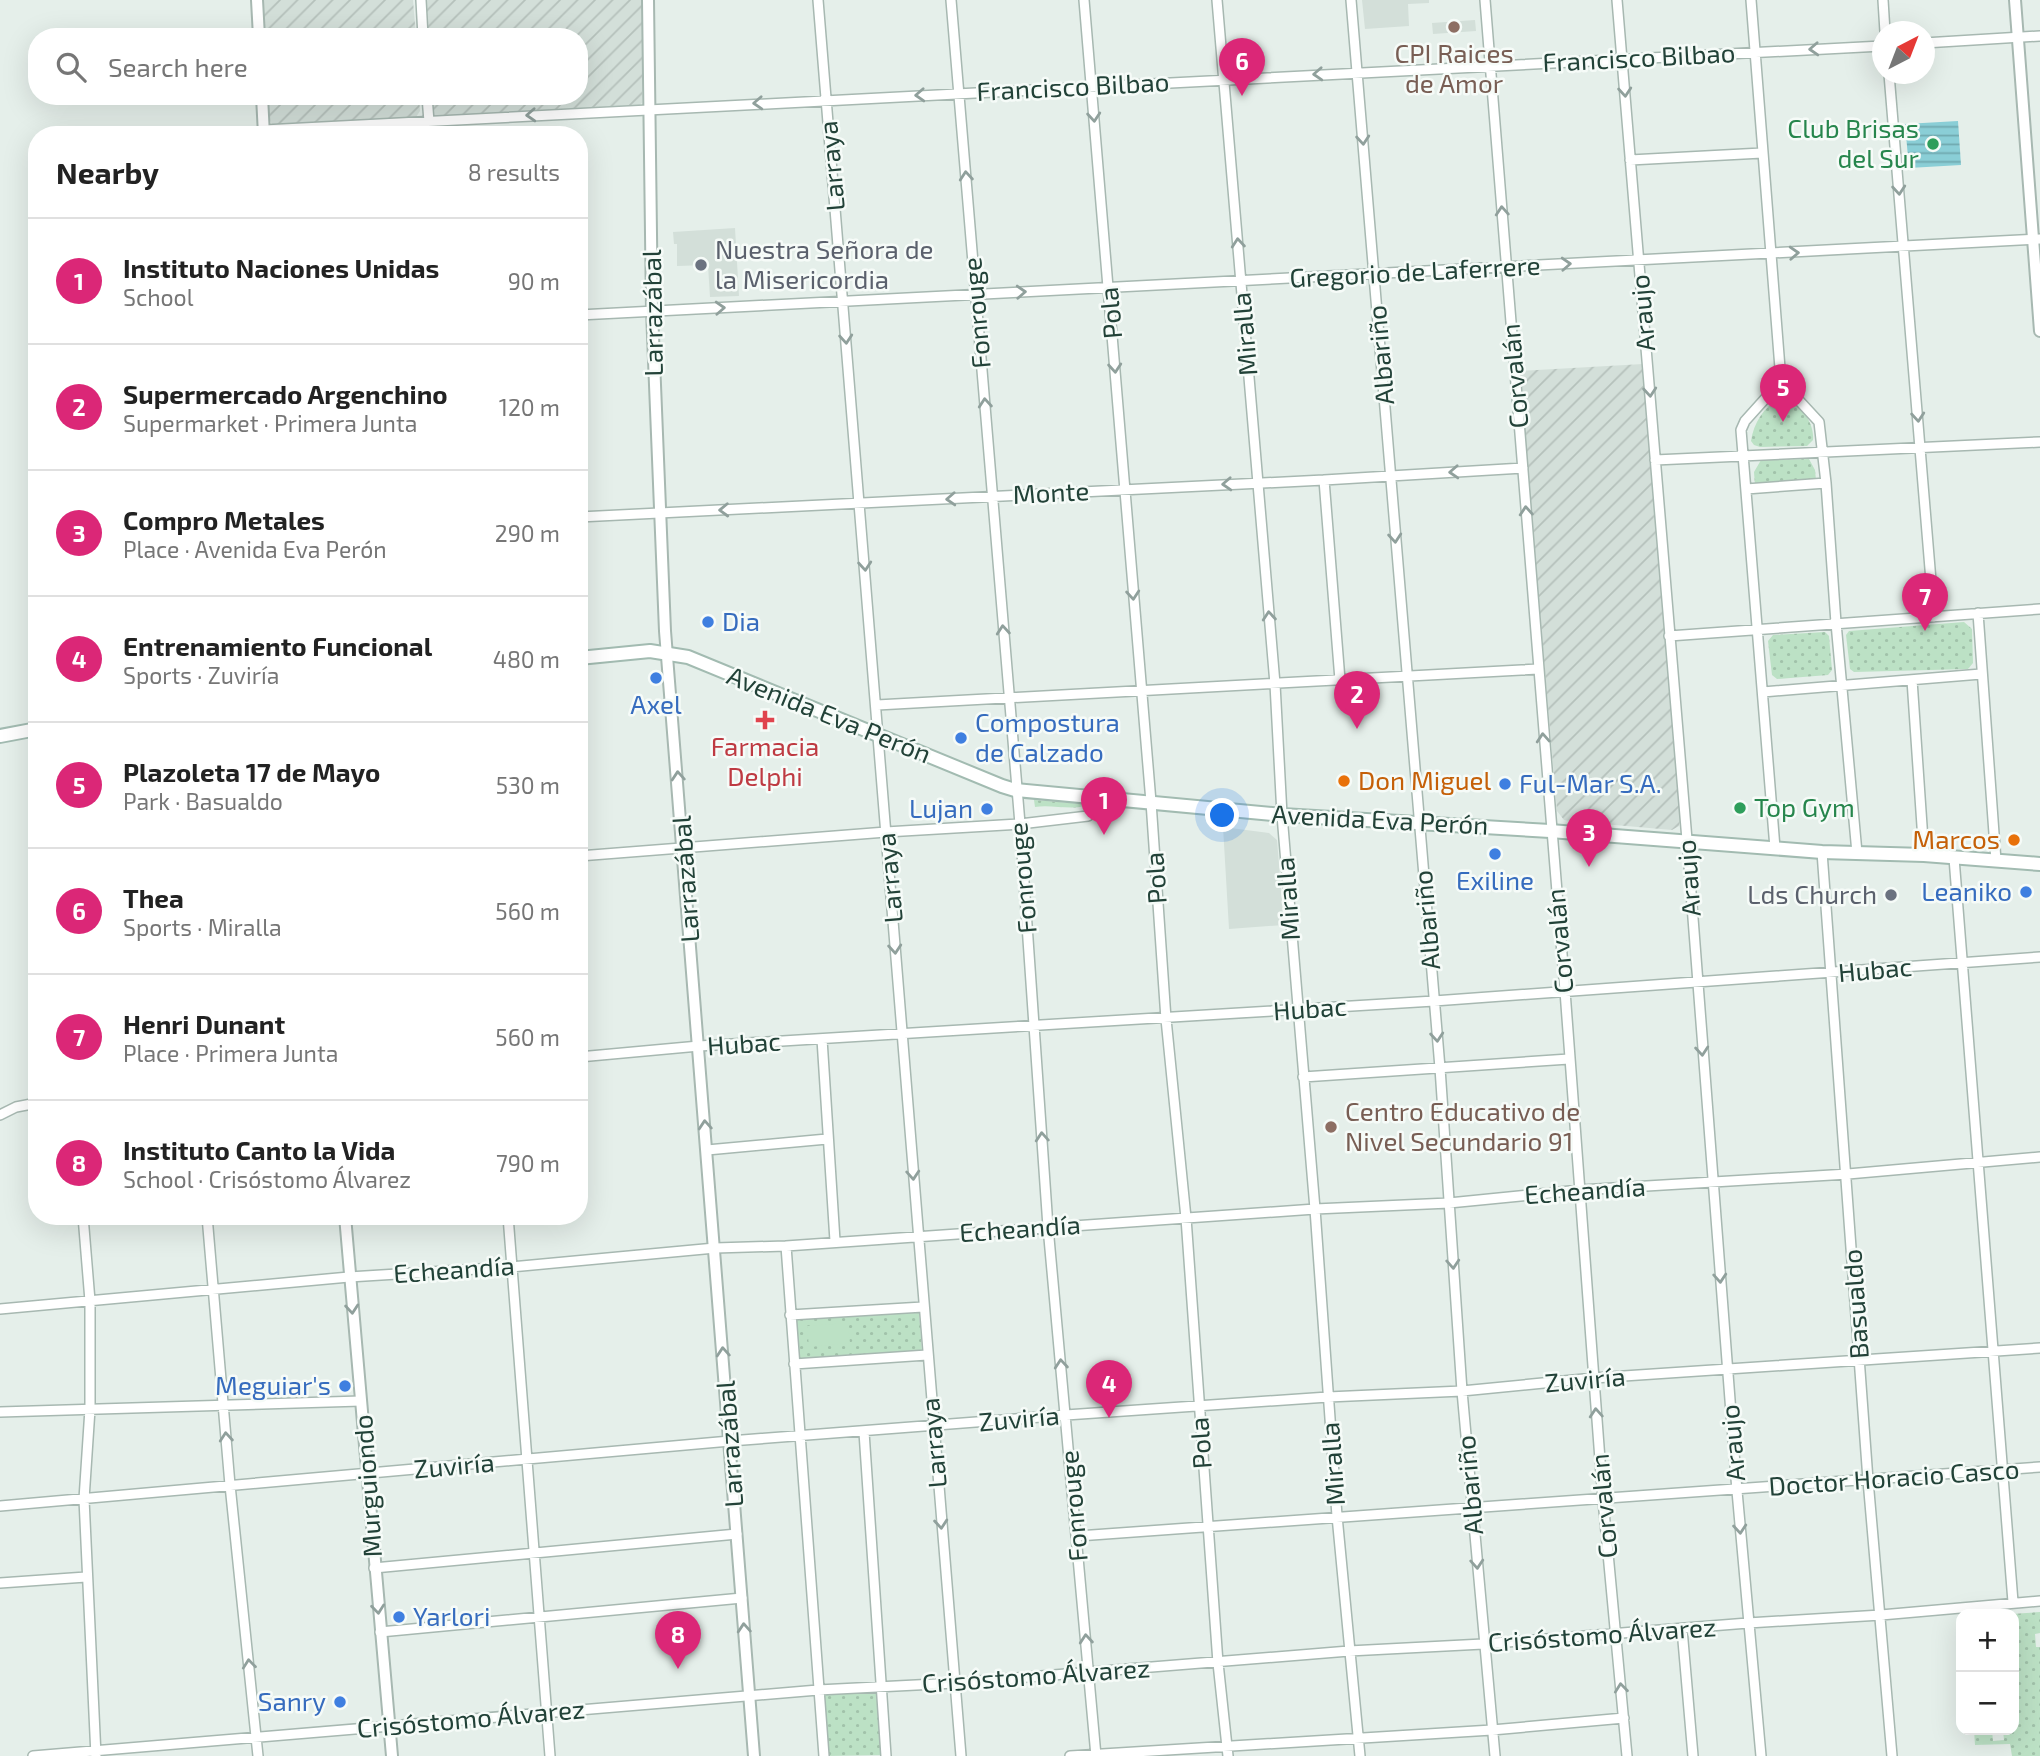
<!DOCTYPE html>
<html lang="en">
<head>
<meta charset="utf-8">
<style>
	body { margin:0; font-family:"Exo 2",sans-serif; background:#f2f2f2; color:#222 }
	.controls { position:absolute; right:21px; bottom:21px; display:grid; overflow:hidden; border-radius:14px; box-shadow:0 7px 28px #0002 }
	.controls button { width:63px; height:63px; display:grid; place-items:center; padding:0; border:0; border-bottom:2px solid #e0e0e0; background:#fff; color:#222; font:35px sans-serif }
	.compass { position:absolute; left:1872px; top:21px; width:63px; height:63px; border-radius:50%; background:#fff; box-shadow:0 7px 28px #0002; rotate:42deg }
	.you { position:absolute; left:1223px; top:816px; width:24px; height:24px; margin:-18px; border:5px solid #fff; border-radius:50%; background:#1a73e8; box-shadow:0 0 0 10px #1a73e833 }
	.badge { display:grid; place-items:center; width:46px; height:46px; border-radius:50%; background:#db2777; color:#fff; font-size:23px; font-weight:700 }
	.pin { position:absolute; translate:-50% -58px; filter:drop-shadow(0 2px 4px #0008) }
	.pin::after { content:''; position:absolute; top:37px; width:24px; height:21px; background:inherit; clip-path:polygon(0 0,100% 0,50% 100%) }
	.list { margin:0; padding:0; list-style:none }
	h2 { display:flex; justify-content:space-between; align-items:center; height:91px; margin:0; padding:0 28px; font-size:30px }
	h2 small { font-size:23px; font-weight:400; color:#767676 }
	.list li { display:grid; grid-template-columns:46px 1fr auto; gap:21px; align-items:center; box-sizing:border-box; height:126px; padding:0 28px; border-top:2px solid #e0e0e0 }
	.list b { display:block; font-size:26px; white-space:nowrap }
	.list p { margin:0; font-size:23px; white-space:nowrap; color:#767676 }
	.list em { font-size:23px; font-style:normal; color:#767676 }
	.icon { flex:none; width:38px; height:38px; fill:none; stroke:currentColor; stroke-width:2; stroke-linecap:round; stroke-linejoin:round }
	.map { position:relative; flex:none; width:2040px; height:1756px; overflow:hidden }
	.search { position:absolute; background:#fff; box-shadow:0 7px 28px #0002; left:28px; top:28px; width:560px; height:77px; display:flex; align-items:center; gap:18px; box-sizing:border-box; padding:0 24px; border-radius:28px; color:#767676; font-size:26px }
	.panel { position:absolute; background:#fff; box-shadow:0 7px 28px #0002; left:28px; top:126px; width:560px; height:1099px; border-radius:28px }
	.map>svg:first-child { display:block }
	.built { fill:#d3dfd9 }
	.industrial { fill:url(#industrial-furrows) }
	.grass { fill:url(#grass-dots) }
	.pitch { fill:#bce1c5 }
	.water { fill:url(#water-rules) }
	.lines { fill:none; stroke-linecap:round; stroke-linejoin:round }
	.minor-casing { stroke:#a7b8b1; stroke-width:12 }
	.tertiary-casing { stroke:#a7b8b1; stroke-width:14 }
	.secondary-casing { stroke:#a2bbb1; stroke-width:16 }
	.minor { stroke:#fff; stroke-width:9 }
	.tertiary { stroke:#fff; stroke-width:10 }
	.secondary { stroke:#fff; stroke-width:12 }
	.oneway { stroke:#90a09c }
	.education-dot { fill:#8d6e63; stroke:#f6fbf8; stroke-width:2.5 }
	.leisure-dot { fill:#2e9e5b; stroke:#f6fbf8; stroke-width:2.5 }
	.worship-dot { fill:#6b7280; stroke:#f6fbf8; stroke-width:2.5 }
	.shop-dot { fill:#3f7fe0; stroke:#f6fbf8; stroke-width:2.5 }
	.health-dot { fill:#e0444e; stroke:#f6fbf8; stroke-width:2.5 }
	.food-dot { fill:#e8710a; stroke:#f6fbf8; stroke-width:2.5 }
	.labels { text-anchor:middle; stroke-width:5; stroke-linejoin:round; paint-order:stroke }
	.education-label { font-size:26px; fill:#785e54; stroke:#f6fbf8 }
	.street-label { font-size:26px; fill:#224238; stroke:#f6fbf8 }
	.leisure-label { font-size:26px; fill:#27864d; stroke:#f6fbf8; text-anchor:end }
	.worship-label { font-size:26px; fill:#5b616d; stroke:#f6fbf8; text-anchor:start }
	.shop-label { font-size:26px; fill:#366cbe; stroke:#f6fbf8; text-anchor:start }
	.health-label { font-size:26px; fill:#be3a42; stroke:#f6fbf8 }
	.food-label { font-size:26px; fill:#c56008; stroke:#f6fbf8; text-anchor:start }
</style>
</head>
<body>
<div class="map">
<svg width="2040" height="1756" viewBox="0 0 2040 1756">
	<defs>
		<pattern id="industrial-furrows" width="10" height="10" patternUnits="userSpaceOnUse" patternTransform="scale(1.75)"><rect width="10" height="10" fill="#d3dfd9"/><path d="M-1 1l2-2M0 10L10 0M9 11l2-2" fill="none" stroke="#b5c1bb"/></pattern>
		<pattern id="grass-dots" width="8" height="8" patternUnits="userSpaceOnUse" patternTransform="scale(1.75)"><rect width="8" height="8" fill="#bce1c5"/><path d="M2 2h.1M6 6h.1" fill="none" stroke="#a1c2aa" stroke-width="1.8" stroke-linecap="round"/></pattern>
		<pattern id="water-rules" width="6" height="5" patternUnits="userSpaceOnUse" patternTransform="scale(1.75)"><rect width="6" height="5" fill="#8aced6"/><path d="M0 2.5h6" fill="none" stroke="#70a9af"/></pattern>
	</defs>
	<rect width="100%" height="100%" fill="#e5efea"/>
	<!-- built -->
	<path class="built" d="M1362,0h67v3l-21,1 1,22 -44,3z
		M1475,20l1,11 -43,3 -1,-11z
		M735,228l4,68 -29,1 -2,-32 -31,1v-22h-3l-1,-12z
		M1223,827l46,6 8,7 7,85 -55,4z"/>
	<!-- industrial -->
	<path class="industrial" d="M261,0h152l3,37h-153z
		M424,0h218v103l-4,4 -202,11 -5,-7 -1,-15h149v-59h-152z
		M267,96h152l1,15 -6,9 -141,6 -5,-9z
		M415,131l6,4h-87l79,-4z
		M1643,364l38,451 -2,11 -7,4 -103,-9 -5,-1 -7,-9 -38,-440z"/>
	<!-- grass -->
	<path class="grass" d="M1783,396c16,5 32,27 30,44l-6,6 -47,1 -6,-2 -3,-4c3,-20 14,-35 32,-45z
		M1809,459l6,11 1,10 -61,6 -1,-14 7,-12z
		M1964,622l8,7 1,34 -5,6 -114,3 -4,-3 -4,-34 3,-4z
		M1825,632l4,4 3,34 -4,5 -51,4 -5,-4 -4,-34 5,-6z
		M1034,800l50,4 3,1c-14,6 -36,-1 -52,2z
		M919,1311l3,41 -124,8 -4,-42z
		M2040,1612v21l-5,1 1,13h4v109h-28l-2,-12 -35,1 -1,-15h18l1,11 11,-1 -1,-10h11l-2,-116z
		M881,1688l5,67 -62,1 -6,-66z"/>
	<!-- pitch -->
	<path class="pitch" d="M848,1323l2,20 -41,4 -2,-21z"/>
	<!-- water -->
	<path class="water" d="M1958,121l3,44 -52,3 -4,-44z"/>
	<g class="lines">
		<!-- minor casing -->
		<g class="minor-casing">
			<path id="minor" d="M421,0l2,37
				M818,0l143,1756
				M951,0l69,824 28,403 48,529
				M1084,0l67,802 15,217 20,199 32,445 10,93
				M1217,0l58,684 7,131 33,394 22,307 23,240
				M1351,0l89,1068 22,323 33,365
				M1485,0l80,991 38,509 24,256
				M1617,0l70,840 50,651 24,265
				M1751,0l30,381 38,41 7,61 10,140 21,230
				M1883,0l2,32
				M1924,43l116,-7
				M1889,74l45,543
				M427,96l3,39
				M264,130l1618,-84
				M1630,160l132,-7
				M579,315l1461,-76
				M1655,460l385,-18
				M1324,480l16,200
				M1746,489l80,-6
				M579,517l745,-37 199,-12
				M1978,613l18,248
				M1669,636l371,-27
				M1912,680l12,175
				M1763,692l218,-18
				M877,705l661,-36
				M1775,848l-34,-418 4,-9 36,-40
				M1822,852l46,628 24,276
				M579,856l307,-24 134,-8 68,-8 9,-7 7,-12
				M1954,858l59,744
				M822,1039l13,202
				M579,1057l120,-11 735,-45 606,-44
				M1303,1077l266,-18
				M0,1115l16,-8 21,-4
				M707,1150l120,-11
				M83,1216l7,85v108l-6,90 12,257
				M207,1216l23,269 28,271
				M508,1216l42,540
				M786,1246l38,510
				M0,1309l349,-32 162,-10 204,-19 71,-2 529,-37 134,-6 131,-13 268,-16 192,-17
				M790,1315l133,-8
				M794,1364l133,-9
				M0,1412l361,-11
				M864,1432l22,324
				M0,1506l730,-65 336,-26 262,-18 134,-6 132,-13 446,-30
				M1078,1536c320,-23 641,-44 962,-69
				M374,1568l363,-34
				M0,1583l86,-6
				M1682,1629l11,127
				M380,1632l362,-34
				M33,1756l785,-66 137,-7 394,-32 134,-7 265,-21 133,-8 159,-14
				M1070,1756l422,-26 132,-12"/>
		</g>
		<!-- tertiary casing -->
		<g class="tertiary-casing">
			<path id="tertiary" d="M257,0l2,37
				M648,0l4,311 13,320 89,1125
				M2015,0l25,331
				M262,96l2,39
				M345,1216l47,540"/>
		</g>
		<!-- secondary casing -->
		<g class="secondary-casing">
			<path id="secondary" d="M579,658l71,-7 38,6 314,129 13,4 267,25 268,16 272,21 102,3 116,9
				M0,736l37,-7"/>
		</g>
		<!-- minor -->
		<use href="#minor" class="minor"/>
		<!-- tertiary -->
		<use href="#tertiary" class="tertiary"/>
		<!-- secondary -->
		<use href="#secondary" class="secondary"/>
	</g>
	<!-- one-way arrows -->
	<defs><path id="oneway-chevron" d="M-2-3.5L2.5 0L-2 3.5" fill="none" stroke-width="1.6" stroke-linecap="round" stroke-linejoin="round" transform="scale(1.75)"/></defs>
	<g class="oneway">
		<use href="#oneway-chevron" transform="translate(1814 49) rotate(177)"/>
		<use href="#oneway-chevron" transform="translate(1318 74) rotate(177)"/>
		<use href="#oneway-chevron" transform="translate(1625 92) rotate(85)"/>
		<use href="#oneway-chevron" transform="translate(920 95) rotate(177)"/>
		<use href="#oneway-chevron" transform="translate(758 103) rotate(177)"/>
		<use href="#oneway-chevron" transform="translate(531 115) rotate(177)"/>
		<use href="#oneway-chevron" transform="translate(1094 117) rotate(85)"/>
		<use href="#oneway-chevron" transform="translate(1363 140) rotate(85)"/>
		<use href="#oneway-chevron" transform="translate(966 176) rotate(-95)"/>
		<use href="#oneway-chevron" transform="translate(1899 190) rotate(85)"/>
		<use href="#oneway-chevron" transform="translate(1502 211) rotate(-94)"/>
		<use href="#oneway-chevron" transform="translate(1238 243) rotate(-95)"/>
		<use href="#oneway-chevron" transform="translate(1794 253) rotate(-3)"/>
		<use href="#oneway-chevron" transform="translate(1566 264) rotate(-3)"/>
		<use href="#oneway-chevron" transform="translate(1021 292) rotate(-3)"/>
		<use href="#oneway-chevron" transform="translate(720 308) rotate(-3)"/>
		<use href="#oneway-chevron" transform="translate(846 339) rotate(85)"/>
		<use href="#oneway-chevron" transform="translate(1115 368) rotate(85)"/>
		<use href="#oneway-chevron" transform="translate(1650 392) rotate(85)"/>
		<use href="#oneway-chevron" transform="translate(985 403) rotate(-95)"/>
		<use href="#oneway-chevron" transform="translate(1918 417) rotate(85)"/>
		<use href="#oneway-chevron" transform="translate(1454 472) rotate(177)"/>
		<use href="#oneway-chevron" transform="translate(1227 484) rotate(177)"/>
		<use href="#oneway-chevron" transform="translate(951 499) rotate(177)"/>
		<use href="#oneway-chevron" transform="translate(724 510) rotate(178)"/>
		<use href="#oneway-chevron" transform="translate(1526 511) rotate(-94)"/>
		<use href="#oneway-chevron" transform="translate(1395 538) rotate(85)"/>
		<use href="#oneway-chevron" transform="translate(865 566) rotate(85)"/>
		<use href="#oneway-chevron" transform="translate(1133 595) rotate(85)"/>
		<use href="#oneway-chevron" transform="translate(1269 616) rotate(-95)"/>
		<use href="#oneway-chevron" transform="translate(1003 630) rotate(-95)"/>
		<use href="#oneway-chevron" transform="translate(1543 738) rotate(-94)"/>
		<use href="#oneway-chevron" transform="translate(678 776) rotate(-94)"/>
		<use href="#oneway-chevron" transform="translate(895 949) rotate(85)"/>
		<use href="#oneway-chevron" transform="translate(1437 1037) rotate(85)"/>
		<use href="#oneway-chevron" transform="translate(1702 1051) rotate(85)"/>
		<use href="#oneway-chevron" transform="translate(705 1125) rotate(-94)"/>
		<use href="#oneway-chevron" transform="translate(1042 1137) rotate(-94)"/>
		<use href="#oneway-chevron" transform="translate(913 1175) rotate(86)"/>
		<use href="#oneway-chevron" transform="translate(1453 1264) rotate(86)"/>
		<use href="#oneway-chevron" transform="translate(1720 1278) rotate(86)"/>
		<use href="#oneway-chevron" transform="translate(352 1309) rotate(85)"/>
		<use href="#oneway-chevron" transform="translate(723 1352) rotate(-94)"/>
		<use href="#oneway-chevron" transform="translate(1061 1364) rotate(-95)"/>
		<use href="#oneway-chevron" transform="translate(1596 1413) rotate(-94)"/>
		<use href="#oneway-chevron" transform="translate(226 1437) rotate(-95)"/>
		<use href="#oneway-chevron" transform="translate(941 1524) rotate(85)"/>
		<use href="#oneway-chevron" transform="translate(1740 1529) rotate(85)"/>
		<use href="#oneway-chevron" transform="translate(1477 1564) rotate(86)"/>
		<use href="#oneway-chevron" transform="translate(378 1609) rotate(84)"/>
		<use href="#oneway-chevron" transform="translate(744 1628) rotate(-94)"/>
		<use href="#oneway-chevron" transform="translate(1086 1639) rotate(-95)"/>
		<use href="#oneway-chevron" transform="translate(249 1664) rotate(-96)"/>
		<use href="#oneway-chevron" transform="translate(1621 1688) rotate(-96)"/>
	</g>
	<!-- markers -->
	<g class="education-dot">
		<circle cx="1454" cy="27" r="7"/>
		<circle cx="1331" cy="1127" r="7"/>
	</g>
	<g class="leisure-dot">
		<circle cx="1933" cy="144" r="7"/>
		<circle cx="1740" cy="808" r="7"/>
	</g>
	<g class="worship-dot">
		<circle cx="701" cy="265" r="7"/>
		<circle cx="1891" cy="895" r="7"/>
	</g>
	<g class="shop-dot">
		<circle cx="708" cy="622" r="7"/>
		<circle cx="656" cy="678" r="7"/>
		<circle cx="961" cy="738" r="7"/>
		<circle cx="1505" cy="784" r="7"/>
		<circle cx="987" cy="809" r="7"/>
		<circle cx="1495" cy="854" r="7"/>
		<circle cx="2026" cy="892" r="7"/>
		<circle cx="345" cy="1386" r="7"/>
		<circle cx="399" cy="1617" r="7"/>
		<circle cx="340" cy="1702" r="7"/>
	</g>
	<path class="health-dot" d="M761.5 709.5h7v7h7v7h-7v7h-7v-7h-7v-7h7z"/>
	<g class="food-dot">
		<circle cx="1344" cy="781" r="7"/>
		<circle cx="2014" cy="840" r="7"/>
	</g>
	<g class="labels">
		<!-- education labels -->
		<g class="education-label">
			<text x="1454" y="63">CPI Raices<tspan x="1454" dy="30">de Amor</tspan></text>
			<text x="1345" y="1121" text-anchor="start">Centro Educativo de<tspan x="1345" dy="30">Nivel Secundario 91</tspan></text>
		</g>
		<!-- street labels -->
		<g class="street-label">
			<text transform="translate(1639 58) rotate(-3)" y="9">Francisco Bilbao</text>
			<text transform="translate(1073 87) rotate(-3)" y="9">Francisco Bilbao</text>
			<text transform="translate(832 166) rotate(-95)" y="9">Larraya</text>
			<text transform="translate(1415 272) rotate(-3)" y="9">Gregorio de Laferrere</text>
			<text transform="translate(653 313) rotate(-91)" y="9">Larrazábal</text>
			<text transform="translate(977 313) rotate(-95)" y="9">Fonrouge</text>
			<text transform="translate(1111 313) rotate(-95)" y="9">Pola</text>
			<text transform="translate(1643 313) rotate(-95)" y="9">Araujo</text>
			<text transform="translate(1245 334) rotate(-95)" y="9">Miralla</text>
			<text transform="translate(1381 355) rotate(-95)" y="9">Albariño</text>
			<text transform="translate(1515 376) rotate(-95)" y="9">Corvalán</text>
			<text transform="translate(1051 493) rotate(-3)" y="9">Monte</text>
			<text transform="translate(829 715) rotate(22)" y="9">Avenida Eva Perón</text>
			<text transform="translate(1380 820) rotate(3)" y="9">Avenida Eva Perón</text>
			<text transform="translate(890 878) rotate(-95)" y="9">Larraya</text>
			<text transform="translate(1023 878) rotate(-95)" y="9">Fonrouge</text>
			<text transform="translate(1156 878) rotate(-94)" y="9">Pola</text>
			<text transform="translate(1689 878) rotate(-94)" y="9">Araujo</text>
			<text transform="translate(686 879) rotate(-94)" y="9">Larrazábal</text>
			<text transform="translate(1288 899) rotate(-94)" y="9">Miralla</text>
			<text transform="translate(1427 920) rotate(-95)" y="9">Albariño</text>
			<text transform="translate(1560 941) rotate(-95)" y="9">Corvalán</text>
			<text transform="translate(1875 970) rotate(-5)" y="9">Hubac</text>
			<text transform="translate(1310 1009) rotate(-4)" y="9">Hubac</text>
			<text transform="translate(744 1044) rotate(-4)" y="9">Hubac</text>
			<text transform="translate(1585 1191) rotate(-4)" y="9">Echeandía</text>
			<text transform="translate(1020 1229) rotate(-4)" y="9">Echeandía</text>
			<text transform="translate(454 1270) rotate(-4)" y="9">Echeandía</text>
			<text transform="translate(1856 1304) rotate(-94)" y="9">Basualdo</text>
			<text transform="translate(1585 1380) rotate(-5)" y="9">Zuviría</text>
			<text transform="translate(1019 1419) rotate(-5)" y="9">Zuviría</text>
			<text transform="translate(934 1443) rotate(-95)" y="9">Larraya</text>
			<text transform="translate(1201 1443) rotate(-94)" y="9">Pola</text>
			<text transform="translate(1733 1443) rotate(-95)" y="9">Araujo</text>
			<text transform="translate(730 1444) rotate(-94)" y="9">Larrazábal</text>
			<text transform="translate(1333 1464) rotate(-94)" y="9">Miralla</text>
			<text transform="translate(454 1466) rotate(-5)" y="9">Zuviría</text>
			<text transform="translate(1894 1478) rotate(-4)" y="9">Doctor Horacio Casco</text>
			<text transform="translate(1470 1485) rotate(-95)" y="9">Albariño</text>
			<text transform="translate(368 1486) rotate(-94)" y="9">Murguiondo</text>
			<text transform="translate(1074 1506) rotate(-95)" y="9">Fonrouge</text>
			<text transform="translate(1604 1506) rotate(-95)" y="9">Corvalán</text>
			<text transform="translate(1602 1635) rotate(-4)" y="9">Crisóstomo Álvarez</text>
			<text transform="translate(1036 1676) rotate(-4)" y="9">Crisóstomo Álvarez</text>
			<text transform="translate(471 1719) rotate(-5)" y="9">Crisóstomo Álvarez</text>
		</g>
		<!-- leisure labels -->
		<g class="leisure-label">
			<text x="1919" y="138">Club Brisas<tspan x="1919" dy="30">del Sur</tspan></text>
			<text x="1754" y="817" text-anchor="start">Top Gym</text>
		</g>
		<!-- worship labels -->
		<g class="worship-label">
			<text x="715" y="259">Nuestra Señora de<tspan x="715" dy="30">la Misericordia</tspan></text>
			<text x="1877" y="904" text-anchor="end">Lds Church</text>
		</g>
		<!-- shop labels -->
		<g class="shop-label">
			<text x="722" y="631">Dia</text>
			<text x="656" y="714" text-anchor="middle">Axel</text>
			<text x="975" y="732">Compostura<tspan x="975" dy="30">de Calzado</tspan></text>
			<text x="1519" y="793">Ful-Mar S.A.</text>
			<text x="973" y="818" text-anchor="end">Lujan</text>
			<text x="1495" y="890" text-anchor="middle">Exiline</text>
			<text x="2012" y="901" text-anchor="end">Leaniko</text>
			<text x="331" y="1395" text-anchor="end">Meguiar's</text>
			<text x="413" y="1626">Yarlori</text>
			<text x="326" y="1711" text-anchor="end">Sanry</text>
		</g>
		<!-- health labels -->
		<g class="health-label">
			<text x="765" y="756">Farmacia<tspan x="765" dy="30">Delphi</tspan></text>
		</g>
		<!-- food labels -->
		<g class="food-label">
			<text x="1358" y="790">Don Miguel</text>
			<text x="2000" y="849" text-anchor="end">Marcos</text>
		</g>
	</g>
</svg>
<div class="controls">
<button>+</button>
<button>−</button>
</div>
<svg class="compass" viewBox="-18 -18 36 36"><path d="M0-13l5 13h-10z" fill="#e53935"/><path d="M0 13l5-13h-10z" fill="#767676"/></svg>
<div class="you"></div>
<div class="pin badge" style="left:1104px;top:835px">1</div>
<div class="pin badge" style="left:1357px;top:729px">2</div>
<div class="pin badge" style="left:1589px;top:867px">3</div>
<div class="pin badge" style="left:1109px;top:1418px">4</div>
<div class="pin badge" style="left:1783px;top:422px">5</div>
<div class="pin badge" style="left:1242px;top:96px">6</div>
<div class="pin badge" style="left:1925px;top:631px">7</div>
<div class="pin badge" style="left:678px;top:1669px">8</div>
<div class="search"><svg class="icon" aria-label="search" viewBox="0 0 24 24"><circle cx="10" cy="10" r="6"/><path d="M15 15l6 6"/></svg>Search here</div>
<section class="panel">
<h2>Nearby<small>8 results</small></h2>
<ul class="list">
<li><span class="badge">1</span><div><b>Instituto Naciones Unidas</b><p>School</p></div><em>90 m</em></li>
<li><span class="badge">2</span><div><b>Supermercado Argenchino</b><p>Supermarket · Primera Junta</p></div><em>120 m</em></li>
<li><span class="badge">3</span><div><b>Compro Metales</b><p>Place · Avenida Eva Perón</p></div><em>290 m</em></li>
<li><span class="badge">4</span><div><b>Entrenamiento Funcional</b><p>Sports · Zuviría</p></div><em>480 m</em></li>
<li><span class="badge">5</span><div><b>Plazoleta 17 de Mayo</b><p>Park · Basualdo</p></div><em>530 m</em></li>
<li><span class="badge">6</span><div><b>Thea</b><p>Sports · Miralla</p></div><em>560 m</em></li>
<li><span class="badge">7</span><div><b>Henri Dunant</b><p>Place · Primera Junta</p></div><em>560 m</em></li>
<li><span class="badge">8</span><div><b>Instituto Canto la Vida</b><p>School · Crisóstomo Álvarez</p></div><em>790 m</em></li>
</ul>
</section>
</div>
</body>
</html>
